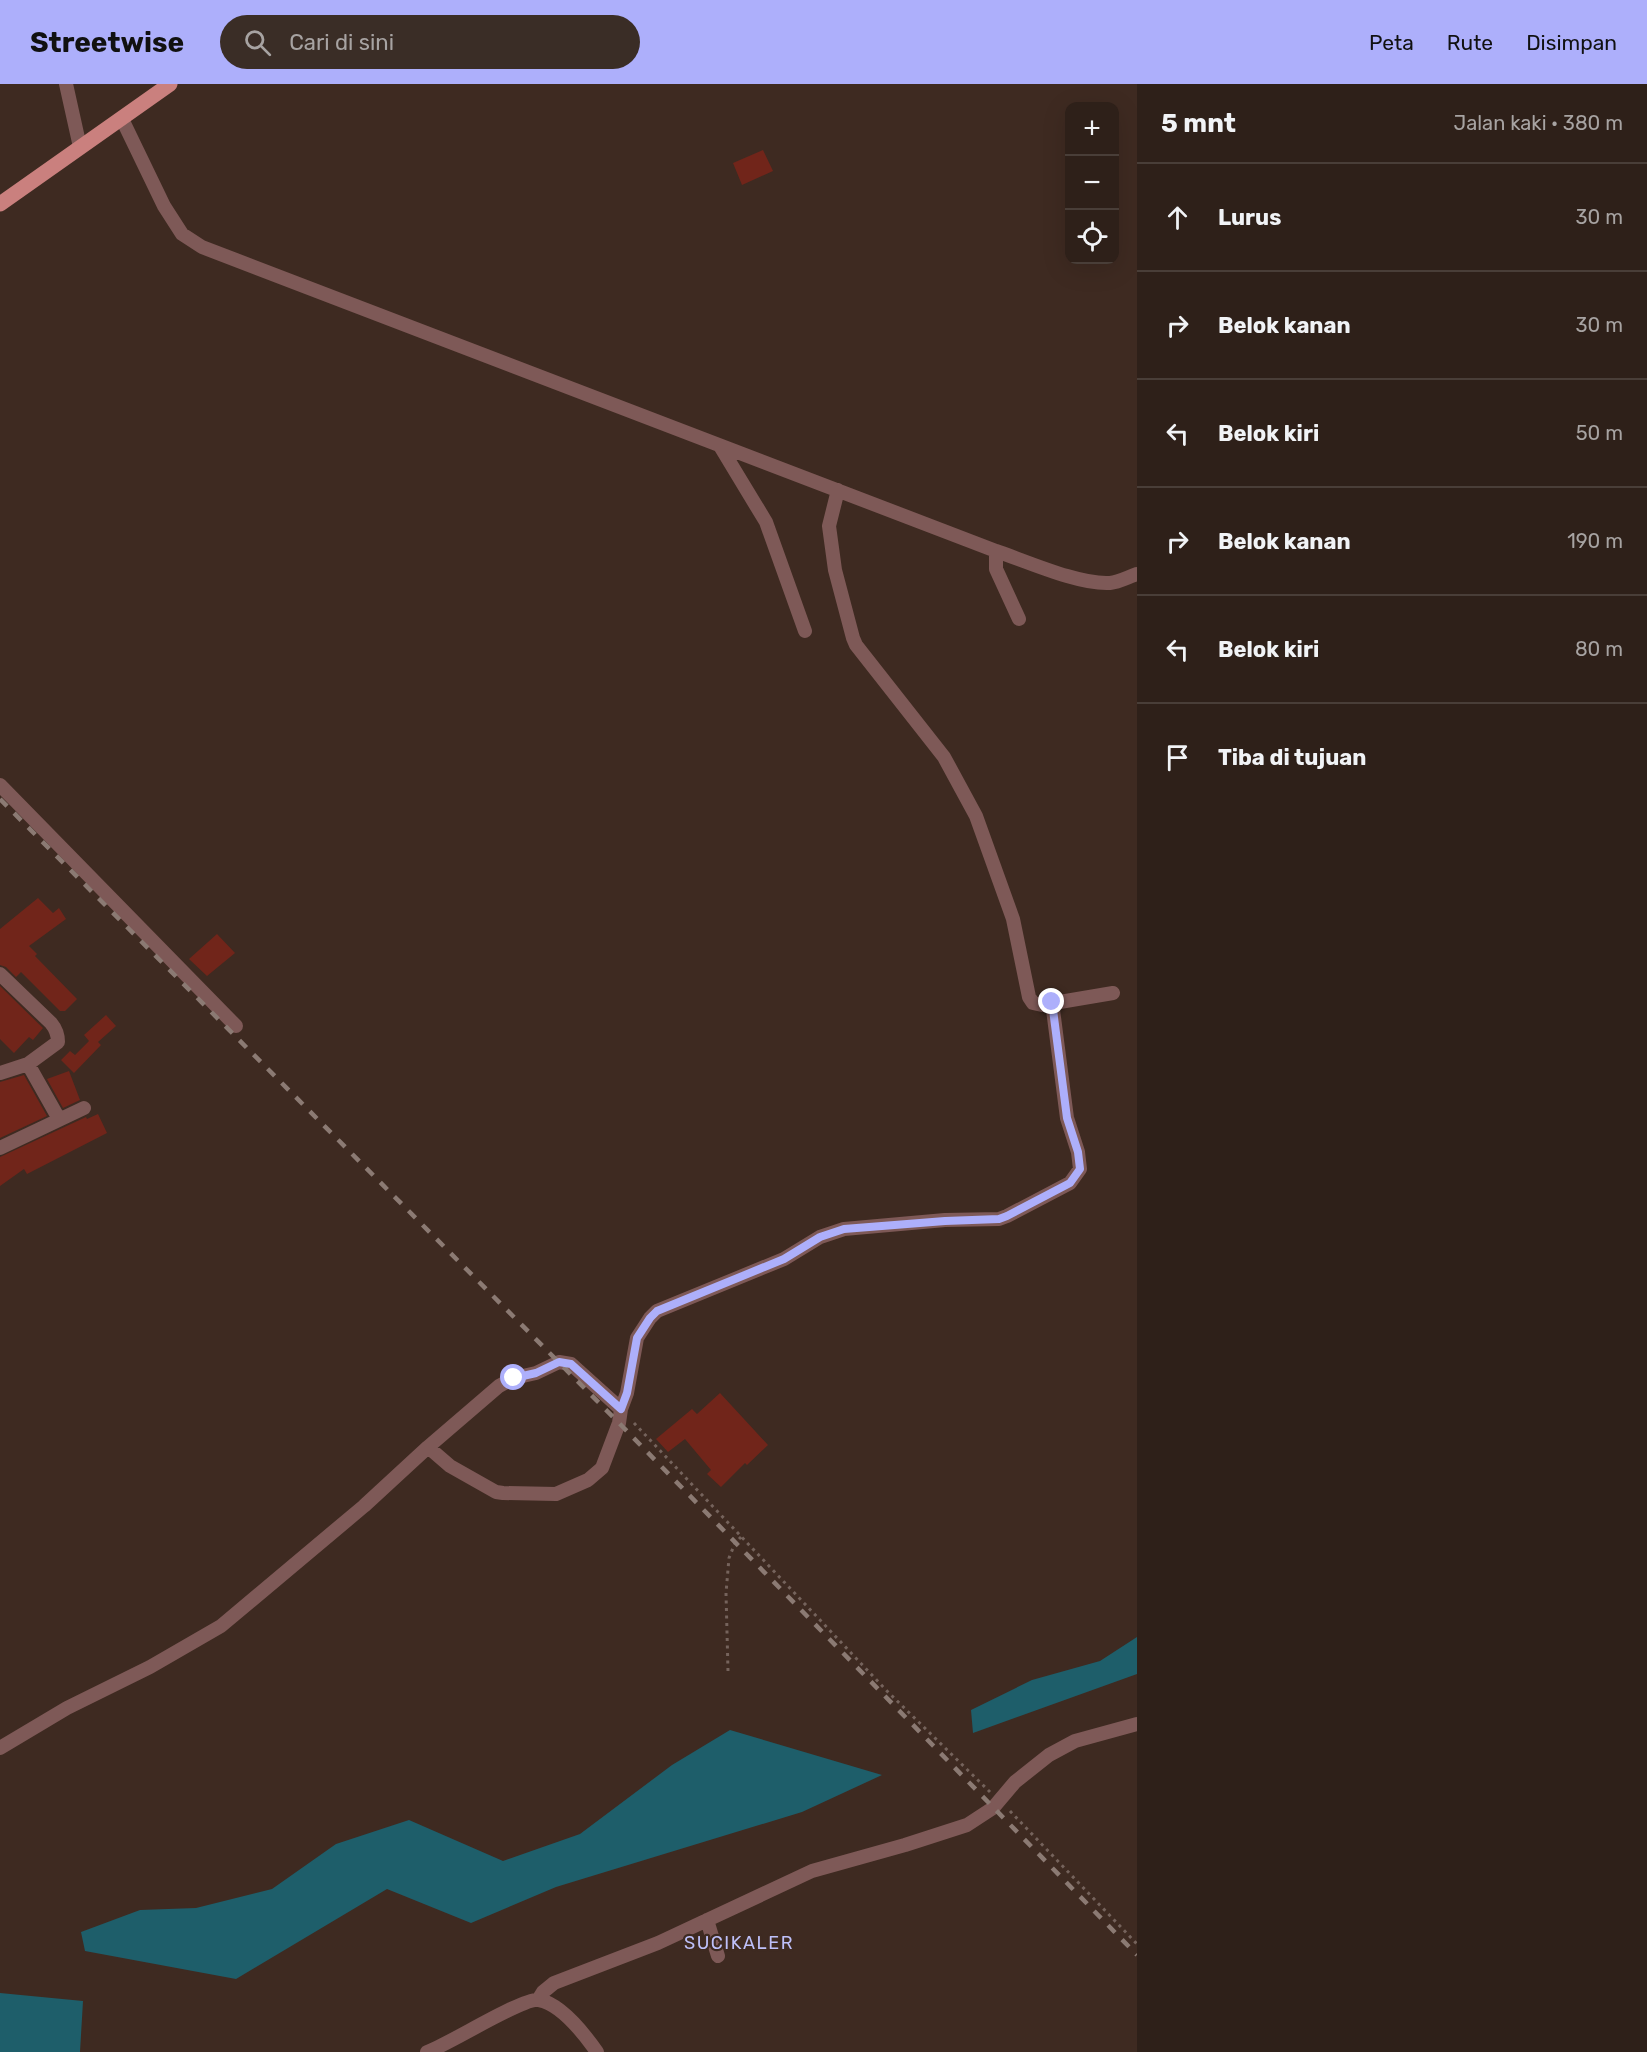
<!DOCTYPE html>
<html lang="id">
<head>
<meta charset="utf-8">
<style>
	body { margin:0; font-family:Rubik,sans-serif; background:#3a2d26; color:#f1f3f6 }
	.controls { position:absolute; right:18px; top:18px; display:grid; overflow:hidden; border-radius:12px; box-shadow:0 6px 24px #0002 }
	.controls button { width:54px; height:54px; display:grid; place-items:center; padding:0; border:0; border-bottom:2px solid #493e38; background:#2e2019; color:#f1f3f6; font:30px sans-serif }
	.stop { position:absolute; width:18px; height:18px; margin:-14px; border:4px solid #adaffb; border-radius:50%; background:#fff }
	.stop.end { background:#adaffb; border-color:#fff; box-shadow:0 2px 6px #0008 }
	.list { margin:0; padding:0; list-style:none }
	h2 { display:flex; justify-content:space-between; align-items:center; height:78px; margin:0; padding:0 24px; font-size:26px }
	h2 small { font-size:20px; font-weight:400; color:#a7a3a2 }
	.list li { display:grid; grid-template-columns:39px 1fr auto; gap:18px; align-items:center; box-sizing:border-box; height:108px; padding:0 24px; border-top:2px solid #493e38 }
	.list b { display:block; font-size:22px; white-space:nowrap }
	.list em { font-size:20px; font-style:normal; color:#a7a3a2 }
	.icon { flex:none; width:33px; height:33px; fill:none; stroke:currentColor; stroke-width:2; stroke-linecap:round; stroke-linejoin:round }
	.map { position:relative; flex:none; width:1137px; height:1968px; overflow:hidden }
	header { display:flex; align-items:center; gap:36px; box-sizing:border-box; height:84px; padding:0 30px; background:#adaffb; color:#111 }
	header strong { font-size:28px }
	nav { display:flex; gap:33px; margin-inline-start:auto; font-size:21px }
	.search { width:420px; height:54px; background:#3a2d26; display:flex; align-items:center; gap:15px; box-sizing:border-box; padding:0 21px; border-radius:33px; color:#a7a3a2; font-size:22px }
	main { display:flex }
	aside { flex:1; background:#2e2019 }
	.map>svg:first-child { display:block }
	.water { fill:#1e5e6a }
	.building { fill:#71251a }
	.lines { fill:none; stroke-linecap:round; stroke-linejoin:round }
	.path { stroke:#75635c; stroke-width:3; stroke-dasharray:3 4.5; stroke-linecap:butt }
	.street { stroke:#7e5957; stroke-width:14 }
	.primary { stroke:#ca807e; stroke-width:15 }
	.rail { stroke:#8b7a73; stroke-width:4.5; stroke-dasharray:10 10; stroke-linecap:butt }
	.route { stroke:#adaffb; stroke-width:8 }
	.labels { text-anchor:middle; stroke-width:4.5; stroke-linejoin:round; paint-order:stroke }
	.quarter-label { font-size:18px; letter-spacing:1.5px; fill:#bec0f9; stroke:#3e2a21 }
</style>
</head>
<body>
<header>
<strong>Streetwise</strong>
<div class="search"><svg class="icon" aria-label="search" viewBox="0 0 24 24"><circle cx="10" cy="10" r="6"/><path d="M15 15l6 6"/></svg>Cari di sini</div>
<nav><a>Peta</a><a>Rute</a><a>Disimpan</a></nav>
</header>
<main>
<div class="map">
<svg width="1137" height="1968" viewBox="0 0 1137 1968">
	<rect width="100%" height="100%" fill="#3e2a21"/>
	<!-- water -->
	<path class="water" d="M1137,1553v37l-164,59 -2,-23 61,-30 68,-19z
		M730,1646l152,45 -80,37 -246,75 -85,36 -84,-34 -151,90 -151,-28 -4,-19 59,-22 56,-2 76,-19 64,-45 73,-24 94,41 77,-27 92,-69z
		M0,1909l83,8 -3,51h-80z"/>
	<!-- building -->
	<path class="building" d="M763,66l10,21 -31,14 -9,-22z
		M38,814l15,15 6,-5 7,11 -37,27 8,8 -2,2 42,43 -12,12h-5l-39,-39 -5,5 -10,-10 -6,-2v-36z
		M217,850l18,19 -28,23 -18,-17z
		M0,902l43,42 -10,12 -4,-3 -15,16 -14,-14z
		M106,931l10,11 -18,16 3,3 -27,28 -13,-13 9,-9 5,4 14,-14 -5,-6z
		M69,987l11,29 -17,8 -16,-29z
		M24,991l23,41 -47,22v-56z
		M98,1030l9,19 -80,41 -3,-5 -24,17v-29l86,-40 1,2z
		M720,1309l48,52 -21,20 -2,-2 -24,24 -14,-13 4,-4 -26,-31 -17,13 -12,-13 36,-30 5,5z"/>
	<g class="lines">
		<!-- path -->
		<path class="path" d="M634,1339l253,268 103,101
			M728,1587l-2,-78 3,-35 6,-15 6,-6
			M1010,1727l127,133"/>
		<!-- street -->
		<path class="street" d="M66,0l14,63
			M122,35l42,87 18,28 20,13 794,304c30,10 83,34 114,32 9,-1 18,-6 27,-9
			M720,362l46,76 39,109
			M838,406l-9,36 6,44 18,68 3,7 88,112 32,59 37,103 16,78 4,6 9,2 71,-12
			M996,467v18l23,50
			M0,701l236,241
			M0,890l51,49c5,6 7,11 7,19l-30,22 -28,9
			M28,980l31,55
			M0,1064l84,-40
			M428,1363l71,-61 15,-8 22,-5 23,-11 12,2 50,45
			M0,1664l67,-40 83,-41 71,-41 143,-120 64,-59 22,19 46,26 7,1 53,1 32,-14 14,-12 17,-45 2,-14 6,-16 10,-55 13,-20 7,-7 127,-52 36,-22 24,-8 101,-9 54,-1 8,-3 63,-33 10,-14 -2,-17 -11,-34 -15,-116
			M707,1836l11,36
			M538,1916l5,-8 11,-9 104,-40 154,-72 93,-26 62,-20 26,-17 22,-26 34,-27 26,-14 62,-17
			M427,1968c23,-8 96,-55 112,-52 22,4 46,35 58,52"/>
		<!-- primary -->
		<path class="primary" d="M0,120l170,-120"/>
		<!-- rail -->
		<path class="rail" d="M0,715l619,624 518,532"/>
	</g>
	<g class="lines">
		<!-- route -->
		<path class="route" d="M514,1294l22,-5 23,-11 12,2 50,45 6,-16 10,-55 13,-20 7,-7 127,-52 36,-22 24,-8 101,-8 54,-2 8,-3 63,-33 10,-14 -2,-17 -11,-34 -15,-116"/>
	</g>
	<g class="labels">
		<!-- quarter labels -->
		<g class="quarter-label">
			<text x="739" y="1865">SUCIKALER</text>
		</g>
	</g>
</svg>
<div class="controls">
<button>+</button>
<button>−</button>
<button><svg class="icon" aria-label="locate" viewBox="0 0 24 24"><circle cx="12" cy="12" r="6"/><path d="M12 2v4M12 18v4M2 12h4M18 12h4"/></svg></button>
</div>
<div class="stop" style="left:514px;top:1294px"></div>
<div class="stop end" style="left:1052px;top:918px"></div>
</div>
<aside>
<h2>5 mnt<small>Jalan kaki · 380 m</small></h2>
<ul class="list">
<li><svg class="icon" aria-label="ahead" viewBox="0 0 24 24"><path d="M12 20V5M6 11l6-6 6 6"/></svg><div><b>Lurus</b></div><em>30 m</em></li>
<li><svg class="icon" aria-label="right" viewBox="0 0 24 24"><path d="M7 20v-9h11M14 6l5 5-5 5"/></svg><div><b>Belok kanan</b></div><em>30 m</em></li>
<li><svg class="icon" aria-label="left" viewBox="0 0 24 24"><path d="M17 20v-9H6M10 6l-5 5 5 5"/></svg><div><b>Belok kiri</b></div><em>50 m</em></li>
<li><svg class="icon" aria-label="right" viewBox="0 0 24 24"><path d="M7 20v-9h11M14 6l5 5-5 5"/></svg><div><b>Belok kanan</b></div><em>190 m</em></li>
<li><svg class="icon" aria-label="left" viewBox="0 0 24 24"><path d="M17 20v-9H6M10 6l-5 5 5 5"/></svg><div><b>Belok kiri</b></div><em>80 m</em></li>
<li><svg class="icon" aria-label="arrive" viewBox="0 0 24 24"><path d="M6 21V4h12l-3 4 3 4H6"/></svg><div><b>Tiba di tujuan</b></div></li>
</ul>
</aside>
</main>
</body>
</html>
